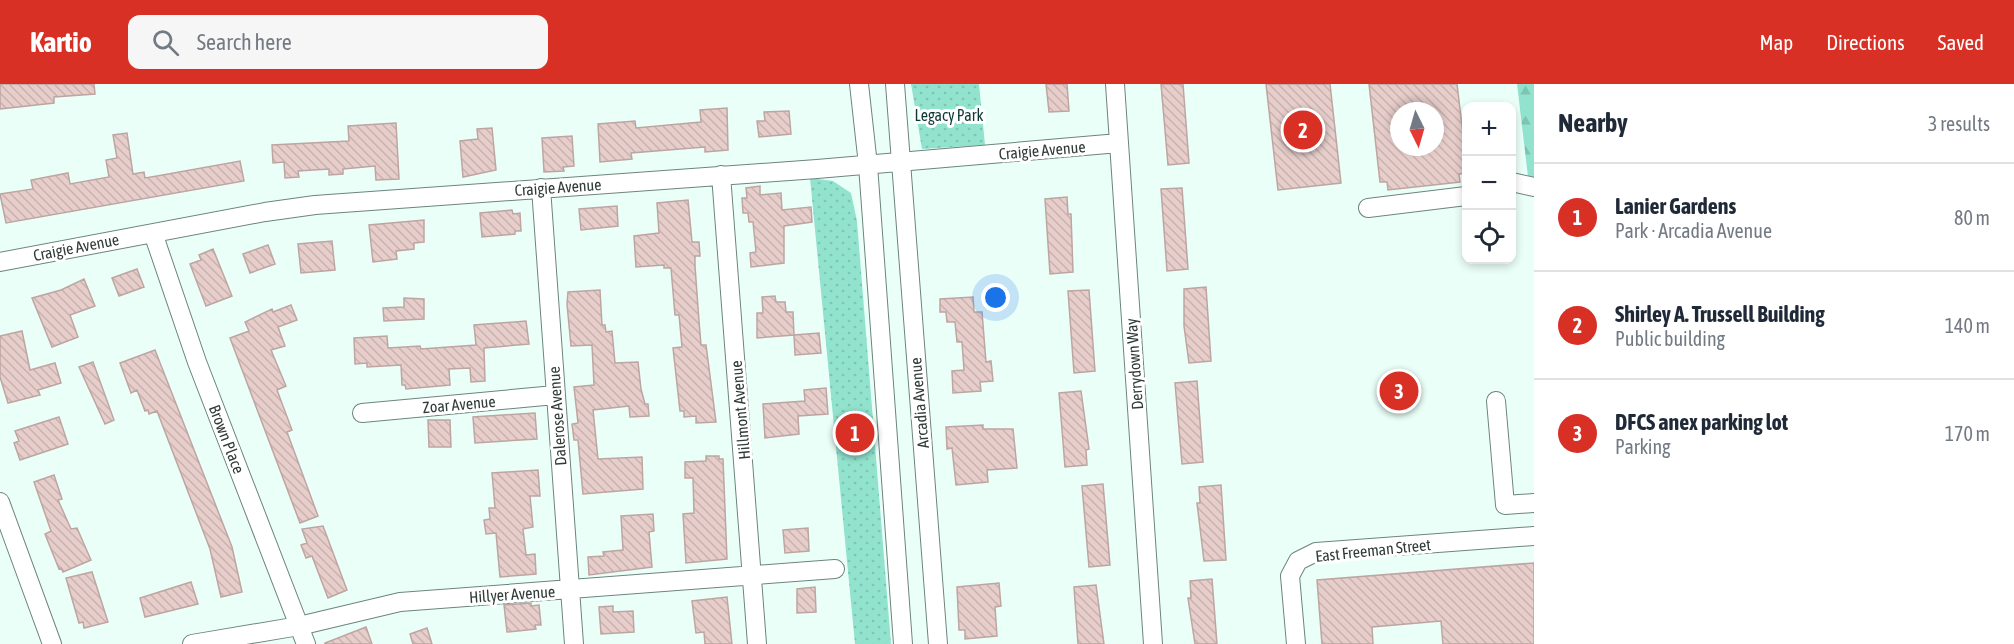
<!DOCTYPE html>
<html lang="en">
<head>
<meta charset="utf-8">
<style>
	body { margin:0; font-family:"Asap Condensed",sans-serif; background:#f6f6f7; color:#1f2937 }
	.controls { position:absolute; right:18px; top:18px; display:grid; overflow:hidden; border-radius:12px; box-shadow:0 3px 9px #0003 }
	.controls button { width:54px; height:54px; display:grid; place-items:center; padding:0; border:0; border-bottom:2px solid #e0e1e3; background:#fff; color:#1f2937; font:30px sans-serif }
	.compass { position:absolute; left:1390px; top:18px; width:54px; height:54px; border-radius:50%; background:#fff; box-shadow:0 3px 9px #0003; rotate:175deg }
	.you { position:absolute; left:996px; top:214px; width:21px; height:21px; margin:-15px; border:4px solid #fff; border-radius:50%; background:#1a73e8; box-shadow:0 0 0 9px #1a73e833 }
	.badge { display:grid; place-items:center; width:39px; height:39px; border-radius:50%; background:#d93025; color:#fff; font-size:20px; font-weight:700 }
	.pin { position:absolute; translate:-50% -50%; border:3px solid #fff; box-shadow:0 2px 6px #0006 }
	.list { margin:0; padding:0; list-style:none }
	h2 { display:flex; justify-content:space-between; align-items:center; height:78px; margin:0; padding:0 24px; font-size:26px }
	h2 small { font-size:20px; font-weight:400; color:#747a83 }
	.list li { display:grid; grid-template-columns:39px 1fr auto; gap:18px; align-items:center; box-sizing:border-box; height:108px; padding:0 24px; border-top:2px solid #e0e1e3 }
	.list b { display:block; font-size:22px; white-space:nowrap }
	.list p { margin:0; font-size:20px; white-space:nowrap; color:#747a83 }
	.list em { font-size:20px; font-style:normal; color:#747a83 }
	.icon { flex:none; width:33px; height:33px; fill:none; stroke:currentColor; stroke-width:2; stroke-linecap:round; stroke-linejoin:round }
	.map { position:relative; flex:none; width:1534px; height:560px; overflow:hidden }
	header { display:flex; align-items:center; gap:36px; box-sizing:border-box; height:84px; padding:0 30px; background:#d93025; color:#fff }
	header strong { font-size:28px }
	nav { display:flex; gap:33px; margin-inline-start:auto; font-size:21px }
	.search { width:420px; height:54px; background:#f6f6f7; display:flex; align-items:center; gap:15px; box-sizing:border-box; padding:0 21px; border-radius:12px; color:#747a83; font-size:22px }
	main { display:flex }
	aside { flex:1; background:#fff }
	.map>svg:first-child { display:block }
	.grass { fill:url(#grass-dots) }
	.forest { fill:url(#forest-firs) }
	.building { fill:url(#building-back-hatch); stroke:#bda5a2; stroke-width:1.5; fill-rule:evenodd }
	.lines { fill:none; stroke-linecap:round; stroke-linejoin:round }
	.minor-casing { stroke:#6d847d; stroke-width:20 }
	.minor { stroke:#fff; stroke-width:18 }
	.labels { text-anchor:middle; stroke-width:6; stroke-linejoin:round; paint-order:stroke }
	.park-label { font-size:16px; fill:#0b382f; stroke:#fff }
	.street-label { font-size:16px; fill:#313b38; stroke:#fff }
</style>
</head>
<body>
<header>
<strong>Kartio</strong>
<div class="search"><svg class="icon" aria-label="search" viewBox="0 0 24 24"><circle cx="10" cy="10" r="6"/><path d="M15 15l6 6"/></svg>Search here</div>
<nav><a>Map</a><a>Directions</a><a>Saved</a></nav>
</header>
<main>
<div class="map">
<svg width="1534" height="560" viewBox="0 0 1534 560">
	<defs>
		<pattern id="grass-dots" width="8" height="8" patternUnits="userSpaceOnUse" patternTransform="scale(1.5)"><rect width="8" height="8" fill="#92e3ce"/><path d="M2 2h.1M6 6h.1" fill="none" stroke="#7ec4b2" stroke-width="1.8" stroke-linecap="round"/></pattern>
		<pattern id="forest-firs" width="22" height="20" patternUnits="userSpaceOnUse" patternTransform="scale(1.5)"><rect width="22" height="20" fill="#92e3ce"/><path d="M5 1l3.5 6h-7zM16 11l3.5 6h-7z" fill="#7ec4b2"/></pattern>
		<pattern id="building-back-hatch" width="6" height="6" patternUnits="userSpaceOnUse" patternTransform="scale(1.5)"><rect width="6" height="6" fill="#e7cecb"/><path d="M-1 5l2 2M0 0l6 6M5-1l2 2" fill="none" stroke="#c7b2af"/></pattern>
	</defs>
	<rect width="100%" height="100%" fill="#ebfff9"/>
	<!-- grass -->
	<path class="grass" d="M911,0h68l6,61 -63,4z
		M810,94l23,3 18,12 6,28 34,423h-36z"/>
	<!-- forest -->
	<path class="forest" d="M1517,0h17v93h-6z"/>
	<!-- building -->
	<path class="building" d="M0,0h94l1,10 -41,3v6l-54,6z
		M1046,0h21l2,27 -20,1z
		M1161,0h22l6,79 -21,2z
		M1266,0h64l11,99 -63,7z
		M1369,0h88l10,83v6l-8,1 1,8 -72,8 -1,-8h-7zM1399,27h36v36h-36z
		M727,24l1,42 -23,2v-5l-74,6 1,6 -32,3 -2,-38 37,-3 1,7 65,-6 -1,-12z
		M789,27l2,23 -32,3 -2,-16h8l-1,-9z
		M396,39l3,56 -23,1 -1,-14 -32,3v5l-14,1v-6l-31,2 1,6 -14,1 -1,-16 -11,1 -1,-18 77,-4 -1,-15z
		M492,44l4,42 -33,7 -3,-36 18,-2 -1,-10z
		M127,49l6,41 11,-2 1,6 12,-2 83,-15 4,20 -238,42 -6,-29 33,-5 -2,-9 37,-7 2,11 39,-7 -3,-17 11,-2 -4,-23z
		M572,52l2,30 -11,1 1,4 -20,1 -2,-34z
		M760,102v9l21,-2 1,17 29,-3 1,15 -28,4v37l-33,4 -1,-14 6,-1 -3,-30h-4l-1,-9h-5l-1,-15h5l-1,-10z
		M1182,104l6,81 -21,2 -6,-82z
		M1067,113l1,17h3l2,58 -23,2 -5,-75z
		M688,116l4,42h7l1,14h-5v10l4,55 2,24h5l10,77 -20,1v-7l-12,1v-6h-4l-7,-63 9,-1 -3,-32h-4l-4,-47h-7v-3l-28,2 -2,-31 25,-3 -2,-30z
		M617,122l1,20 -37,4 -2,-21z
		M512,126l1,4 7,-1 1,18h-6v3l-33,3 -2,-24z
		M424,136v22l-10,1v6l-18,2 1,8 -24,3 -4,-37z
		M332,157l3,29 -34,3 -3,-29z
		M268,161l7,19 -25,9 -7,-19z
		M213,165l19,47 -26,10 -16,-42 11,-4 -2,-5z
		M137,185l7,18 -25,9 -7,-18z
		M84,195l11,27 -25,9 8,22 -26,10 -20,-49 29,-8z
		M1206,203l5,74 -22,2 -5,-37v-37z
		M600,206l2,35h3l1,7 6,-1 3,32 23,-1 3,27 4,15h3l1,12 -19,1 -1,-11 -36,4 5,49 44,-2 1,32 -60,5 -5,-54h-4l-2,-16 6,-1 -4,-36 20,-2 -2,-40 -21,1 -4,-42 1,-12z
		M1089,206l6,81 -21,2 -6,-82z
		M775,212l1,6h9l1,10h7l1,23 -37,3v-25h6l-1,-16z
		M973,213l1,15h8l4,50 5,-1 2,20 -13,1 1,9 -28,2 -1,-22 12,-1 -2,-28h-5l-2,-20h-8l-1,-10h-6v-13z
		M404,214l20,1v20l-40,2 -1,-13 21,-1z
		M291,221l6,15 -19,7 7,19 -14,4 15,36 -9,4 15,40 -5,2 31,84 -18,7 -70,-185 19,-7 -4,-9 27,-13 1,3z
		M526,237l3,23 -45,4 1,33 -14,1 -1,-14 -21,1 1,16 -44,4 -1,-4h-3l-1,-20 -34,2v-4l-12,1 -1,-26 33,-2 1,12 32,-2 1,3 55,-4 -2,-20z
		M22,247l8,39 25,-7 6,20 -23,7 2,5 -32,8 -8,-26v-41z
		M819,249l2,20 -26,2 -1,-20z
		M155,266l77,197 10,45 -21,5 -11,-48 -53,-138 -8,3 -1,-4 -3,1 -8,-21 -6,3 -11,-30z
		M93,278l21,58 -9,4 -26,-57z
		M1197,297l6,81 -21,2 -7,-81z
		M826,304l2,26 -30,2 1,18 -34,4 -2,-34 42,-3 -1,-11z
		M1081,307l8,58 -3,1 1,15 -22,2 -6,-74z
		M535,329l2,26 -62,4 -2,-26z
		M59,333l9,27 -48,16 -6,-17 5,-2 -4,-10z
		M428,336h22l1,27h-22z
		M983,341v4h30l4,39 -30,2 1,12 -32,3 -4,-37 -5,1 -1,-22z
		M706,372h13v3h4l4,100 -41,4 -3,-49 11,-1 -1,-35h-8v-16l21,-1z
		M538,386l2,26h-10l3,31 -10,2 3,26 9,-1 1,20 -36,3 -4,-44 -10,1 -2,-14 6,-1 -1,-11h6l-3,-35z
		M54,391l8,24 -4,1 13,29 6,-1 14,32 -28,12 -2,-4 -2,1 -14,-35 6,-3 -17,-49z
		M1103,400l7,81 -21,2 -7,-81z
		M1221,401l5,75 -22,1 -7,-58h3l-1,-16z
		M653,430l1,17 -5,1 3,35 -63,8 -1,-18 16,-1 -1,-4 20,-2 -2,-34z
		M323,442l24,64 -19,8 -16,-42 -6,2 -5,-13 6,-2 -5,-14z
		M808,444l1,23 -24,2 -2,-23z
		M1534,479v81h-91l-2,-23 -69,6 1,17h-51l-5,-64z
		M92,488l16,50 -24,6 -1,-6 -4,1 -13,-45z
		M1212,495l5,65h-22l-7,-46h3l-1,-17z
		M191,498l7,22 -53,13 -5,-19z
		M999,499l2,23 -6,1 2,29 -32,3v-9h-6l-2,-43z
		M1096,501l8,59h-26l-4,-57z
		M815,503l1,25 -19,1v-24z
		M727,513l5,47h-27l-1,-12 -8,1 -4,-32z
		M531,519v3l8,-1 2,20h-6l1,4 -29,3 -3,-27z
		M613,522v6l20,-1 1,21 -33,2 -2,-27z
		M366,543l6,17h-47v-1z
		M427,544l5,16h-19l-3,-10z"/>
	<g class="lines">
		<!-- minor casing -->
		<g class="minor-casing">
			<path id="minor" d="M859,0l9,81 35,479
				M895,0l43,560
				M1115,0l38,560
				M721,91l36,469
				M1512,98l22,5
				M541,104l33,456
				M1368,124l98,-12
				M153,149l44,129 109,282
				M0,178l265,-50 50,-7 502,-36 302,-26
				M1496,317l9,104 29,-2
				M362,329l193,-18
				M0,418l52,142
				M192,560l107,-18 101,-24 435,-33
				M1296,560l-6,-68 8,-15 18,-9 218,-16"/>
		</g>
		<!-- minor -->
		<use href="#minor" class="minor"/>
	</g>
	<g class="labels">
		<!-- park labels -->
		<g class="park-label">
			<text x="949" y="37">Legacy Park</text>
		</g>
		<!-- street labels -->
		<g class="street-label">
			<text transform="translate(1042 66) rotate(-5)" y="6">Craigie Avenue</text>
			<text transform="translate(558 103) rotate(-4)" y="6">Craigie Avenue</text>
			<text transform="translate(76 163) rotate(-11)" y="6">Craigie Avenue</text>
			<text transform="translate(1134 280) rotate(-94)" y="6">Derrydown Way</text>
			<text transform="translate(919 319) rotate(-95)" y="6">Arcadia Avenue</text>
			<text transform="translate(459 320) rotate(-5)" y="6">Zoar Avenue</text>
			<text transform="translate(740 326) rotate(-95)" y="6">Hillmont Avenue</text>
			<text transform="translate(557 332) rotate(-94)" y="6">Dalerose Avenue</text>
			<text transform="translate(227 355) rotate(69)" y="6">Brown Place</text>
			<text transform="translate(1373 466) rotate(-6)" y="6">East Freeman Street</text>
			<text transform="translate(512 510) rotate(-4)" y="6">Hillyer Avenue</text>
		</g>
	</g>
</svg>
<div class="controls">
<button>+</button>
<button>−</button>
<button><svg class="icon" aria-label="locate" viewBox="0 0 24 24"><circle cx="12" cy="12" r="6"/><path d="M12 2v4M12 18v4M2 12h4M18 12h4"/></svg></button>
</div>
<svg class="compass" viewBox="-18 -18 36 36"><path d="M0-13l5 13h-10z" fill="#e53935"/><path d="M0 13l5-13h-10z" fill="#747a83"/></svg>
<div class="you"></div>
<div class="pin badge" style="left:855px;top:349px">1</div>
<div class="pin badge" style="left:1303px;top:46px">2</div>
<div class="pin badge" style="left:1399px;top:307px">3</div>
</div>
<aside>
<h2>Nearby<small>3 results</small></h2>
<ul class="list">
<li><span class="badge">1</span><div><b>Lanier Gardens</b><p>Park · Arcadia Avenue</p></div><em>80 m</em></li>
<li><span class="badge">2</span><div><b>Shirley A. Trussell Building</b><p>Public building</p></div><em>140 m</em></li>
<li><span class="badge">3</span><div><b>DFCS anex parking lot</b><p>Parking</p></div><em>170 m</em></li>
</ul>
</aside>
</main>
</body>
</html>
